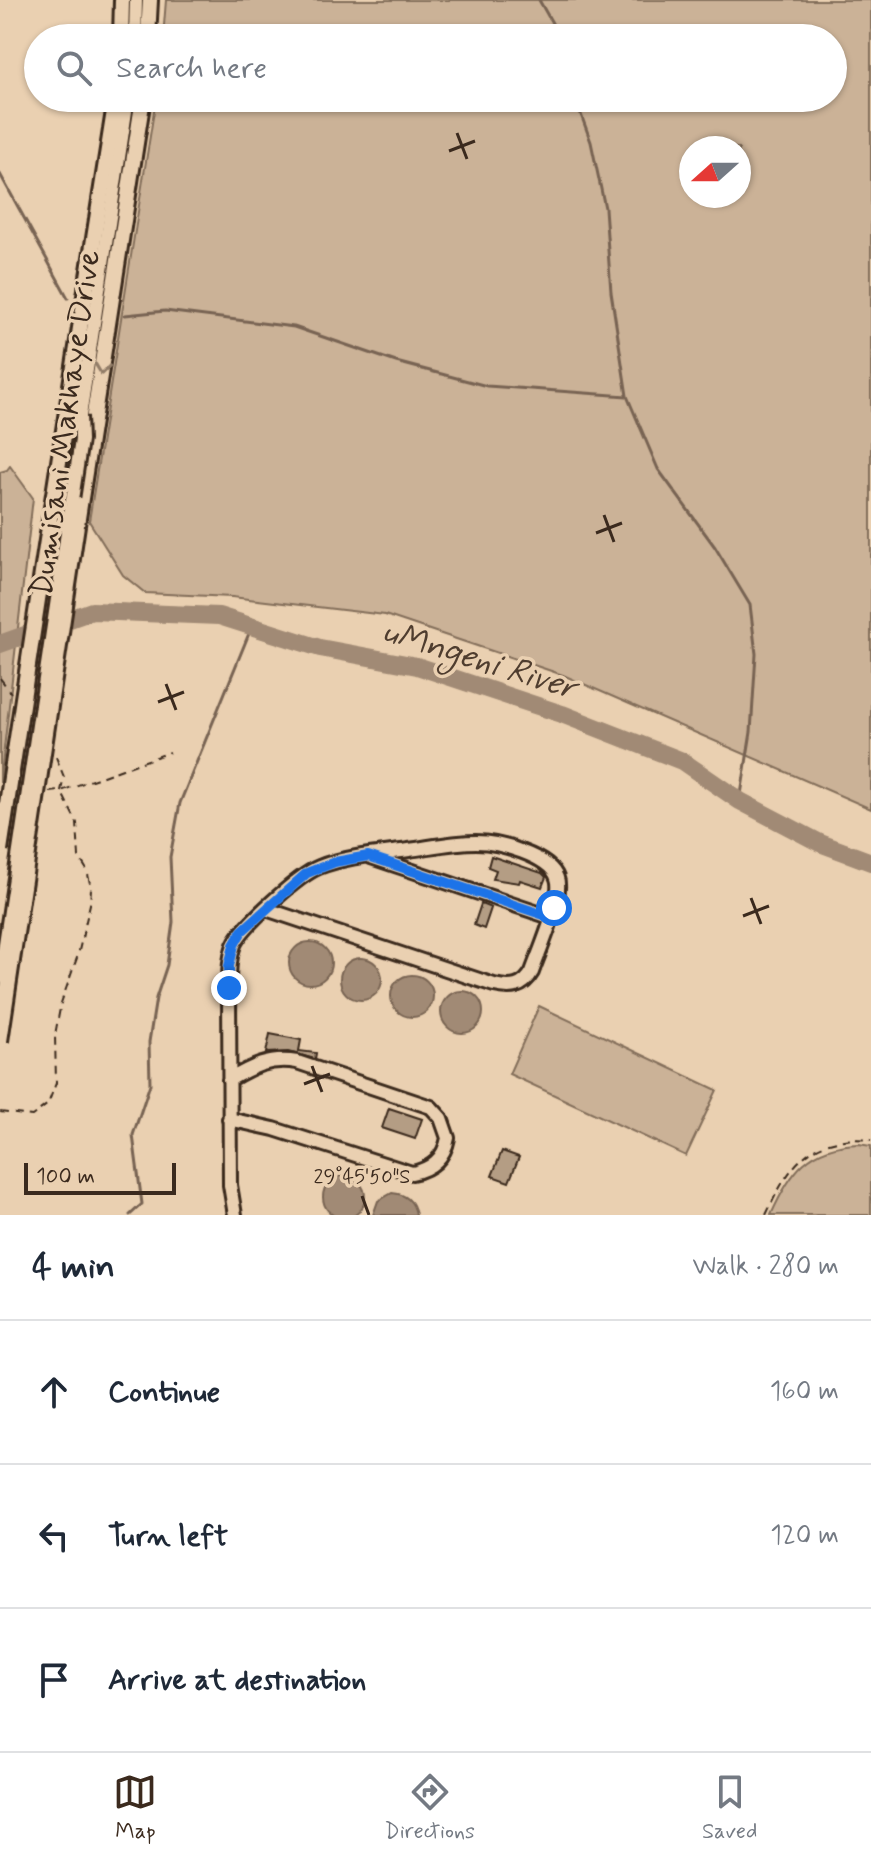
<!DOCTYPE html>
<html lang="en">
<head>
<meta charset="utf-8">
<style>
	body { margin:0; font-family:Mynerve,sans-serif; background:#f2f2f3; color:#1f2937 }
	.compass { position:absolute; left:679px; top:136px; width:72px; height:72px; border-radius:50%; background:#fff; box-shadow:0 2px 6px #0004; rotate:249deg }
	.scale { position:absolute; left:24px; bottom:20px; width:152px; box-sizing:border-box; padding-left:8px; border:4px solid #3b2a1e; border-top:0; font-size:22px; line-height:28px; white-space:nowrap; color:#3b2a1e; -webkit-text-stroke:6px #ead0b1; paint-order:stroke }
	.stop { position:absolute; width:24px; height:24px; margin:-18px; border:6px solid #1a73e8; border-radius:50%; background:#fff }
	.stop.end { background:#1a73e8; border-color:#fff; box-shadow:0 2px 8px #0008 }
	.list { margin:0; padding:0; list-style:none }
	h2 { display:flex; justify-content:space-between; align-items:center; height:104px; margin:0; padding:0 32px; font-size:34px }
	h2 small { font-size:26px; font-weight:400; color:#747a83 }
	.list li { display:grid; grid-template-columns:52px 1fr auto; gap:24px; align-items:center; box-sizing:border-box; height:144px; padding:0 32px; border-top:2px solid #e0e1e3 }
	.list b { display:block; font-size:30px; white-space:nowrap }
	.list em { font-size:26px; font-style:normal; color:#747a83 }
	.icon { flex:none; width:44px; height:44px; fill:none; stroke:currentColor; stroke-width:2; stroke-linecap:round; stroke-linejoin:round }
	.map { position:relative; flex:none; width:871px; height:1215px; overflow:hidden }
	.search { position:absolute; background:#fff; box-shadow:0 2px 6px #0004; left:24px; right:24px; top:24px; height:88px; display:flex; align-items:center; gap:20px; box-sizing:border-box; padding:0 28px; border-radius:44px; color:#747a83; font-size:30px }
	.sheet { height:536px; background:#fff }
	nav { display:flex; justify-content:space-around; align-items:center; box-sizing:border-box; height:112px; border-top:2px solid #e0e1e3; background:#fff; font-size:22px; color:#747a83 }
	nav a { display:grid; justify-items:center; gap:4px }
	nav .on { color:#3b2a1e }
	.map>svg:first-child { display:block }
	.green { fill:#cbb297; stroke:#836e5a; stroke-width:2; fill-rule:evenodd }
	.water { fill:#a18a74; stroke:#786452; stroke-width:2 }
	.lines { fill:none; stroke-linecap:round; stroke-linejoin:round }
	.stream { stroke:#786452; stroke-width:3 }
	.river { stroke:#a18a74; stroke-width:18 }
	.building { fill:#b49d84; stroke:#3b2a1e; stroke-width:2 }
	.minor-casing { stroke:#3b2a1e; stroke-width:18 }
	.major-casing { stroke:#3b2a1e; stroke-width:20 }
	.path { stroke:#3b2a1e; stroke-width:2; stroke-dasharray:8 6; stroke-linecap:butt }
	.minor { stroke:#ead0b1; stroke-width:12 }
	.major { stroke:#ead0b1; stroke-width:14 }
	.minor-bridge-casing { stroke:#3b2a1e; stroke-width:18; stroke-linecap:butt }
	.major-bridge-casing { stroke:#3b2a1e; stroke-width:20; stroke-linecap:butt }
	.minor-bridge { stroke:#ead0b1; stroke-width:12 }
	.major-bridge { stroke:#ead0b1; stroke-width:14 }
	.oneway { stroke:#927d68 }
	.route { stroke:#1a73e8; stroke-width:10 }
	.ticks { fill:none; stroke:#3b2a1e; stroke-width:3 }
	.labels { text-anchor:middle; stroke-width:7; stroke-linejoin:round; paint-order:stroke }
	.street-label { font-size:32px; fill:#3b2a1e; stroke:#ead0b1 }
	.water-label { font-size:34px; font-style:italic; fill:#4f3d2f; stroke:#ead0b1 }
	.ticks-label { font-size:20px; text-anchor:middle; fill:#3b2a1e; stroke:#ead0b1; stroke-width:7; stroke-linejoin:round; paint-order:stroke }
</style>
</head>
<body>
<div class="map">
<svg width="871" height="1215" viewBox="0 0 871 1215">
	<rect width="100%" height="100%" fill="#ead0b1"/>
	<filter id="ink" filterUnits="userSpaceOnUse"><feTurbulence type="fractalNoise" baseFrequency=".0125" numOctaves="2"/><feDisplacementMap in="SourceGraphic" scale="16" xChannelSelector="R" yChannelSelector="G"/><feConvolveMatrix kernelMatrix="1 2 1 2 8 2 1 2 1" color-interpolation-filters="sRGB"/></filter>
	<g filter="url(#ink)">
		<!-- green -->
		<path class="green" d="M166,0h705v809l-308,-134 -178,-60 -153,-18 -87,-4 -22,-18 -34,-54 67,-423h677v-60h-670zM691,148h48v48h-48z
			M10,466l23,32 -33,285v-311l7,-2z
			M539,1006l178,84 -31,66 -177,-82z
			M859,1144l12,2v69h-100c19,-43 38,-70 88,-71z"/>
		<!-- water -->
		<path class="water" d="M289 963a21 21 0 1 1 42 0a21 21 0 1 1-42 0Z
			M340 979a21 21 0 1 1 42 0a21 21 0 1 1-42 0Z
			M391 996a21 21 0 1 1 42 0a21 21 0 1 1-42 0Z
			M441 1012a21 21 0 1 1 42 0a21 21 0 1 1-42 0Z
			M323 1197a21 21 0 1 1 42 0a21 21 0 1 1-42 0Z
			M392,1193c14,1 22,8 24,22h-43l5,-14z"/>
		<g class="lines">
			<!-- stream -->
			<path class="stream" d="M539,0l13,23 4,15
				M575,98l16,44 14,66 6,84 16,104 31,73 57,78 35,58 6,49 -5,78 -11,69
				M0,174l68,124
				M125,315l40,-4 129,16 102,35 91,24 140,10
				M130,1215l12,-11 -9,-69 17,-51 -1,-42 7,-44 11,-33 6,-43 -3,-65 10,-54 72,-177"/>
			<!-- river -->
			<path class="river" d="M0,644l92,-33 127,5 101,32 97,18 145,48 120,47 58,40 80,42 51,19"/>
		</g>
		<!-- building -->
		<path class="building" d="M491,856l51,17 4,4 -4,10 -22,-7 -1,3 -26,-4 3,-9 -8,-3z
			M481,904l10,4 -7,21 -10,-4z
			M270,1034l31,6 -2,11 17,2 -1,6 -27,-7 -22,1z
			M389,1108l33,11 -7,20 -33,-11z
			M502,1151l17,6 -10,25 -17,-6z"/>
		<g class="lines">
			<!-- minor casing -->
			<g class="minor-casing">
				<path id="minor" d="M135,38l1,-38
					M80,416l48,-318
					M371,857l179,60
					M229,1080c22,-13 41,-23 68,-18l134,45 10,11 7,20c-4,21 -17,31 -36,35l-138,-44 -45,-10
					M235,1215l-5,-30 -1,-197c0,-14 0,-29 5,-43 8,-19 65,-70 85,-78 28,-11 61,-13 90,-17 22,-3 45,-8 67,-8 22,0 74,14 81,36 7,18 -18,74 -25,94 -9,16 -21,17 -38,13l-228,-76"/>
			</g>
			<!-- major casing -->
			<g class="major-casing">
				<path id="major" d="M121,38l1,-38
					M148,38l2,-38
					M54,494l62,-396
					M80,505l63,-407"/>
			</g>
			<!-- path -->
			<path class="path" d="M0,678l11,15
				M49,792l12,-1 109,-39
				M0,1112l32,4 16,-12 8,-21 -1,-48 6,-32 17,-48 12,-51 1,-16 -4,-18 -8,-13 -2,-34 -16,-32 3,-14 -8,-20
				M766,1215c23,-50 44,-81 105,-75"/>
			<!-- minor -->
			<use href="#minor" class="minor"/>
			<!-- major -->
			<use href="#major" class="major"/>
			<!-- minor-bridge casing -->
			<g class="minor-bridge-casing">
				<path id="minor-bridge" d="M0,977l81,-537 -1,-24"/>
			</g>
			<!-- major-bridge casing -->
			<g class="major-bridge-casing">
				<path id="major-bridge" d="M0,850l54,-356
					M0,1041l80,-536"/>
			</g>
			<!-- minor-bridge -->
			<use href="#minor-bridge" class="minor-bridge"/>
			<!-- major-bridge -->
			<use href="#major-bridge" class="major-bridge"/>
		</g>
		<!-- one-way arrows -->
		<defs><path id="oneway-chevron" d="M-2-3.5L2.5 0L-2 3.5" fill="none" stroke-width="1.6" stroke-linecap="round" stroke-linejoin="round" transform="scale(2)"/></defs>
		<use class="oneway" href="#oneway-chevron" transform="translate(102 369) rotate(97)"/>
	</g>
	<g class="lines" filter="url(#ink)">
		<!-- route -->
		<path class="route" d="M229,988v-22l5,-21 8,-14 65,-58 28,-11 33,-6 182,61 4,-9"/>
	</g>
	<!-- ticks -->
	<path class="ticks" d="M457,133l10,26M449,151l26,-10M604,515l10,27M596,533l26,-10M166,684l10,26M158,702l26,-10M751,898l10,26M743,916l26,-10M312,1066l10,26M304,1084l26,-10M362,1196l7,19"/>
	<g class="labels">
		<!-- street labels -->
		<g class="street-label">
			<text transform="translate(64 423) rotate(-82)" y="11">Dumisani Makhaye Drive</text>
		</g>
		<!-- water labels -->
		<g class="water-label">
			<text transform="translate(480 658) rotate(17)" y="12">uMngeni River</text>
		</g>
	</g>
	<g class="ticks-label">
		<text x="362" y="1183">29°45'50"S</text>
	</g>
</svg>
<svg class="compass" viewBox="-18 -18 36 36"><path d="M0-13l5 13h-10z" fill="#e53935"/><path d="M0 13l5-13h-10z" fill="#747a83"/></svg>
<div class="scale">100 m</div>
<div class="stop" style="left:554px;top:908px"></div>
<div class="stop end" style="left:229px;top:988px"></div>
<div class="search"><svg class="icon" aria-label="search" viewBox="0 0 24 24"><circle cx="10" cy="10" r="6"/><path d="M15 15l6 6"/></svg>Search here</div>
</div>
<section class="sheet">
<h2>4 min<small>Walk · 280 m</small></h2>
<ul class="list">
<li><svg class="icon" aria-label="ahead" viewBox="0 0 24 24"><path d="M12 20V5M6 11l6-6 6 6"/></svg><div><b>Continue</b></div><em>160 m</em></li>
<li><svg class="icon" aria-label="left" viewBox="0 0 24 24"><path d="M17 20v-9H6M10 6l-5 5 5 5"/></svg><div><b>Turn left</b></div><em>120 m</em></li>
<li><svg class="icon" aria-label="arrive" viewBox="0 0 24 24"><path d="M6 21V4h12l-3 4 3 4H6"/></svg><div><b>Arrive at destination</b></div></li>
</ul>
</section>
<nav>
<a class="on"><svg class="icon" aria-label="map" viewBox="0 0 24 24"><path d="M3 6l6-2 6 2 6-2v14l-6 2-6-2-6 2zM9 4v14M15 6v14"/></svg>Map</a>
<a><svg class="icon" aria-label="directions" viewBox="0 0 24 24"><path d="M12 3l9 9-9 9-9-9zM9 14v-3h6M13 9l2 2-2 2"/></svg>Directions</a>
<a><svg class="icon" aria-label="saved" viewBox="0 0 24 24"><path d="M7 4h10v16l-5-4-5 4z"/></svg>Saved</a>
</nav>
</body>
</html>
